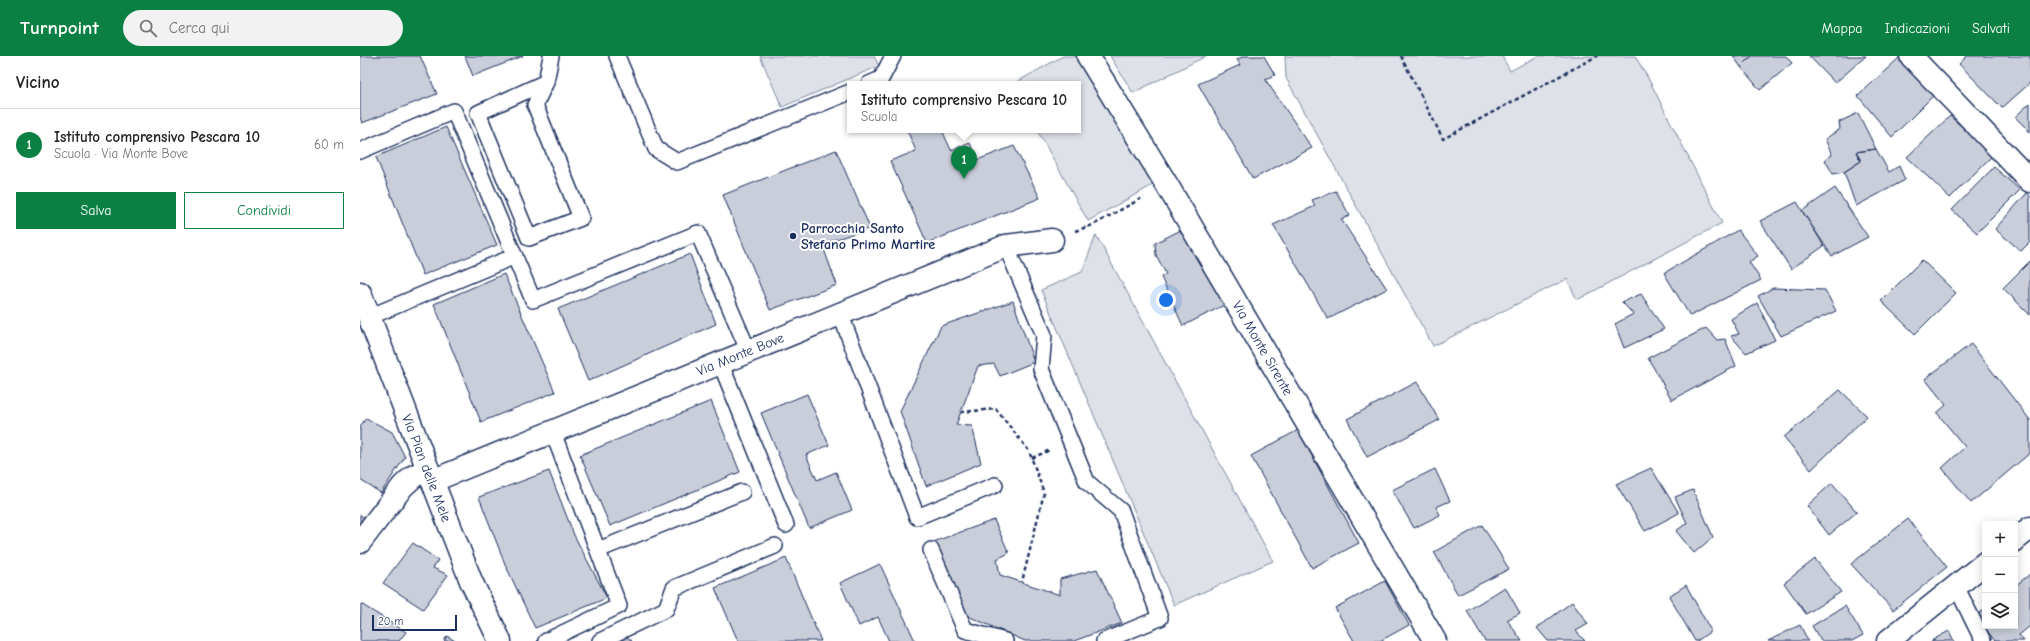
<!DOCTYPE html>
<html lang="it">
<head>
<meta charset="utf-8">
<style>
	body { margin:0; font-family:"Comic Neue",sans-serif; background:#f2f2f2; color:#202124 }
	.controls { position:absolute; right:12px; bottom:12px; display:grid; overflow:hidden; border-radius:0px; box-shadow:0 2px 10px #0003 }
	.controls button { width:36px; height:36px; display:grid; place-items:center; padding:0; border:0; border-bottom:1px solid #e0e0e0; background:#fff; color:#202124; font:20px sans-serif }
	.scale { position:absolute; left:12px; bottom:10px; width:85px; box-sizing:border-box; padding-left:4px; border:2px solid #1b2f5e; border-top:0; font-size:11px; line-height:14px; white-space:nowrap; color:#1b2f5e; -webkit-text-stroke:3px #fff; paint-order:stroke }
	.you { position:absolute; left:806px; top:244px; width:14px; height:14px; margin:-10px; border:3px solid #fff; border-radius:50%; background:#1a73e8; box-shadow:0 0 0 6px #1a73e833 }
	.badge { display:grid; place-items:center; width:26px; height:26px; border-radius:50%; background:#0b8043; color:#fff; font-size:13px; font-weight:700 }
	.pin { position:absolute; translate:-50% -33px; filter:drop-shadow(0 1px 2px #0008) }
	.pin::after { content:''; position:absolute; top:21px; width:14px; height:12px; background:inherit; clip-path:polygon(0 0,100% 0,50% 100%) }
	.popup { position:absolute; left:487px; top:25px; width:234px; height:52px; box-sizing:border-box; display:grid; place-content:center; border-radius:0px; background:#fff; filter:drop-shadow(0 1px 3px #0005); font-size:13px; white-space:nowrap; color:#757577 }
	.popup b { font-size:15px; color:#202124 }
	.popup::after { content:''; position:absolute; left:50%; top:100%; margin-left:-8px; border:8px solid transparent; border-top-color:#fff }
	.list { margin:0; padding:0; list-style:none }
	h2 { display:flex; justify-content:space-between; align-items:center; height:52px; margin:0; padding:0 16px; font-size:17px }
	h2 small { font-size:13px; font-weight:400; color:#757577 }
	.list li { display:grid; grid-template-columns:26px 1fr auto; gap:12px; align-items:center; box-sizing:border-box; height:72px; padding:0 16px; border-top:1px solid #e0e0e0 }
	.list b { display:block; font-size:15px; white-space:nowrap }
	.list p { margin:0; font-size:13px; white-space:nowrap; color:#757577 }
	.list em { font-size:13px; font-style:normal; color:#757577 }
	.actions { display:flex; gap:8px; padding:12px 16px }
	.actions a { flex:1; padding:9px 0; border:1px solid #0b8043; border-radius:0px; text-align:center; font-size:14px; color:#0b8043 }
	.actions .main { background:#0b8043; color:#fff }
	.icon { flex:none; width:22px; height:22px; fill:none; stroke:currentColor; stroke-width:2; stroke-linecap:round; stroke-linejoin:round }
	.map { position:relative; flex:none; width:1670px; height:585px; overflow:hidden }
	header { display:flex; align-items:center; gap:24px; box-sizing:border-box; height:56px; padding:0 20px; background:#0b8043; color:#fff }
	header strong { font-size:19px }
	nav { display:flex; gap:22px; margin-inline-start:auto; font-size:14px }
	.search { width:280px; height:36px; background:#f2f2f2; display:flex; align-items:center; gap:10px; box-sizing:border-box; padding:0 14px; border-radius:22px; color:#757577; font-size:15px }
	main { display:flex }
	aside { flex:1; background:#fff }
	.map>svg:first-child { display:block }
	.green { fill:#dee1e7; stroke:#7c88a2 }
	.building { fill:#caceda; stroke:#1b2f5e }
	.lines { fill:none; stroke-linecap:round; stroke-linejoin:round }
	.lane-casing { stroke:#1b2f5e; stroke-width:18 }
	.street-casing { stroke:#1b2f5e; stroke-width:25 }
	.secondary-casing { stroke:#1b2f5e; stroke-width:25 }
	.path { stroke:#1b2f5e; stroke-width:2.5; stroke-dasharray:4 3; stroke-linecap:butt }
	.lane { stroke:#fff; stroke-width:15 }
	.street { stroke:#fff; stroke-width:22 }
	.secondary { stroke:#fff; stroke-width:22 }
	.poi-dot { fill:#1b2f5e; stroke:#fff; stroke-width:1.5 }
	.labels { text-anchor:middle; stroke-width:4; stroke-linejoin:round; paint-order:stroke }
	.poi-label { font-size:14px; font-weight:bold; fill:#1b2f5e; stroke:#fff; text-anchor:start }
	.street-label { font-size:14px; fill:#1b2f5e; stroke:#fff }
</style>
</head>
<body>
<header>
<strong>Turnpoint</strong>
<div class="search"><svg class="icon" aria-label="search" viewBox="0 0 24 24"><circle cx="10" cy="10" r="6"/><path d="M15 15l6 6"/></svg>Cerca qui</div>
<nav><a>Mappa</a><a>Indicazioni</a><a>Salvati</a></nav>
</header>
<main>
<aside>
<h2>Vicino<small></small></h2>
<ul class="list">
<li><span class="badge">1</span><div><b>Istituto comprensivo Pescara 10</b><p>Scuola · Via Monte Bove</p></div><em>60 m</em></li>
</ul>
<div class="actions"><a class="main">Salva</a><a>Condividi</a></div>
</aside>
<div class="map">
<svg width="1670" height="585" viewBox="0 0 1670 585">
	<rect width="100%" height="100%" fill="#fff"/>
	<filter id="ink" filterUnits="userSpaceOnUse"><feTurbulence type="fractalNoise" baseFrequency=".025" numOctaves="2"/><feDisplacementMap in="SourceGraphic" scale="8" xChannelSelector="R" yChannelSelector="G"/><feConvolveMatrix kernelMatrix="1 2 1 2 8 2 1 2 1" color-interpolation-filters="sRGB"/></filter>
	<g filter="url(#ink)">
		<!-- green -->
		<path class="green" d="M400,0h114l5,10 -97,41z
			M703,0h20l77,125 -72,40 -51,-91h41v-46h-65z
			M750,0h96l-73,37z
			M925,0h217l8,15 28,-15h97l13,22 74,145 -145,77 -10,-21 -134,67 -147,-268z
			M736,179l177,326 -99,44 -133,-315 41,-18z"/>
		<!-- building -->
		<path class="building" d="M0,0h60l17,38 -75,29 -2,-6z
			M105,0h58l-50,20z
			M885,0h19l11,19 -10,4 47,69 -59,31 -55,-95 42,-19 -3,-6z
			M1373,0h19l-11,11z
			M1392,0h34l6,7 -32,27 -19,-23z
			M1449,0h57l-31,27z
			M1541,0l34,38 -43,43 -34,-41z
			M1607,0h63v27l-28,25 -43,-44z
			M1670,47v29l-15,-15z
			M1498,57l18,36 -20,3 5,9 -17,11 -11,2 -8,-14 7,-5 -7,-16 15,-10 -1,-7z
			M1590,60l43,39 -43,43 -43,-41z
			M86,71l51,118 -74,30 -47,-118z
			M547,74h35l9,20 19,-7 7,17 37,-14 26,52 -113,45 -37,-82 26,-10z
			M1516,93l13,23 10,-6 6,14 -49,26 -12,-34 17,-11 -5,-9z
			M476,94l34,78 -48,16 15,41 -67,25 -47,-115z
			M1634,111l26,23 -43,43 -25,-23z
			M1475,132l33,49 -36,19 -30,-45z
			M976,135l14,25 -9,3 46,70 -59,30 -55,-94 42,-19 -3,-6z
			M1667,137l3,3v46l-9,9 -26,-22z
			M1437,146l27,44 -33,23 -31,-48z
			M829,170l39,77 -45,23 -22,-49 5,-3 -10,-19 -1,-12z
			M1378,174l20,26 -9,6 12,18 -71,36 -26,-43z
			M330,198l26,70 -128,57 -30,-72z
			M1562,204l34,33 -41,41 -34,-33z
			M1670,205v54l-27,-27z
			M144,218l51,118 -74,30 -47,-118z
			M1413,232l52,2 11,21 -55,25 -23,-40z
			M1281,238l23,35 -40,19 -9,-24 18,-10 -11,-12z
			M653,245l21,61 -34,14 -6,-12 -16,2 -22,59 16,1 9,37 -55,23 -26,-75 41,-85z
			M1397,247l18,37 -29,13 -15,-17 8,-2 -8,-15z
			M1346,272l11,12 8,-1 11,27 -64,34 -24,-42z
			M1611,288l59,76v33l-59,50 -29,-35 23,-21 -28,-34 9,-8 -21,-26z
			M1057,326l22,38 -72,37 -20,-38z
			M1480,334l27,26 -56,54 -27,-33z
			M447,338l22,51 -23,10 11,25 19,-8 16,38 -43,18 -48,-115z
			M351,345l29,71 -130,54 -30,-71z
			M6,362l26,14 13,25 -24,36 -21,-13v-53z
			M938,374l61,113 -47,25 -61,-112z
			M1291,412l28,45 -34,18 -29,-47z
			M1075,413l15,32 -14,6 4,8 -26,13 -22,-38z
			M189,415l25,64 33,63 -72,30 -30,-64 -26,-67z
			M1472,427l25,29 -28,23 -22,-29z
			M1333,434l20,47 -19,16 -18,-22 11,-8 -12,-26z
			M0,459l5,3 -5,6z
			M1548,463l39,48 -54,43 -42,-46z
			M634,464l15,33 -12,6 3,16 60,20v-16l37,-10 25,54 -48,18h-49l-64,-28 -28,-71z
			M1122,469l27,44 -51,26 -24,-43z
			M53,487l25,17 -5,8 15,7 -25,34 -40,-26z
			M426,502l35,83h-83l-23,-53z
			M1455,503l26,33 -35,22 -22,-31z
			M520,508l35,77h-26l-11,-24 -19,9 -19,-43z
			M1670,518v52l-11,9 5,6h-29l-19,-25 9,-7v17h30v-40z
			M1025,525l24,44 -29,16h-26l-19,-33z
			M1326,529l25,46 -14,10h-2l-26,-45z
			M1145,531l15,26 -13,7 15,21h-37l-18,-30z
			M1212,546l16,22 -12,7 9,10h-37l-11,-13z
			M1,548l45,28 -7,9h-39z
			M1485,550l18,29 -11,6h-31l-9,-15z
			M1440,569l8,16h-40z
			M1589,575l5,10h-23z
			M265,579l7,6h-13z
			M87,580l8,5h-11z"/>
		<g class="lines">
			<!-- lane casing -->
			<g class="lane-casing">
				<path id="lane" d="M257,0l39,93 21,13 173,-70
					M186,26l-68,31 51,125 52,-20 -46,-113 11,-23 5,-26
					M509,28l12,-5 12,-23
					M0,95l94,-40 79,189 165,-67 50,117
					M646,190l38,89 -3,34 46,113 34,29 39,107 -56,23
					M480,257l77,204 78,-32
					M9,261l146,-61
					M360,306l66,163
					M238,494l144,-58
					M571,494l34,80 40,11
					M1596,530l27,55
					M186,585l73,-35 -67,-176
					M240,585l66,-32 8,-21 101,-42"/>
			</g>
			<!-- street casing -->
			<g class="street-casing">
				<path id="street" d="M728,0l79,129 268,456
					M1551,0l119,125
					M0,237l111,288 29,60
					M72,425l574,-235 46,-6
					M0,486l43,-56 11,-10 14,-7"/>
			</g>
			<!-- secondary casing -->
			<g class="secondary-casing">
				<path id="secondary" d="M1655,484l15,-12
					M1528,585l97,-78"/>
			</g>
			<!-- path -->
			<path class="path" d="M1041,0l42,83 154,-83
				M715,175l18,-6 51,-28
				M601,356l35,-3 33,42 15,42 -22,89
				M672,402l18,-8"/>
			<!-- lane -->
			<use href="#lane" class="lane"/>
			<!-- street -->
			<use href="#street" class="street"/>
			<!-- secondary -->
			<use href="#secondary" class="secondary"/>
		</g>
	</g>
	<!-- markers -->
	<circle class="poi-dot" cx="433" cy="180" r="4"/>
	<g class="labels">
		<!-- poi labels -->
		<g class="poi-label">
			<text x="441" y="177">Parrocchia Santo<tspan x="441" dy="16">Stefano Primo Martire</tspan></text>
		</g>
		<!-- street labels -->
		<g class="street-label">
			<text transform="translate(903 292) rotate(60)" y="5">Via Monte Sirente</text>
			<text transform="translate(380 298) rotate(-22)" y="5">Via Monte Bove</text>
			<text transform="translate(67 412) rotate(69)" y="5">Via Pian delle Mele</text>
		</g>
	</g>
</svg>
<div class="controls">
<button>+</button>
<button>−</button>
<button><svg class="icon" aria-label="layers" viewBox="0 0 24 24"><path d="M12 4l9 5-9 5-9-5zM3 14l9 5 9-5"/></svg></button>
</div>
<div class="scale">20 m</div>
<div class="you"></div>
<div class="pin badge" style="left:604px;top:123px">1</div>
<div class="popup"><b>Istituto comprensivo Pescara 10</b>Scuola</div>
</div>
</main>
</body>
</html>
